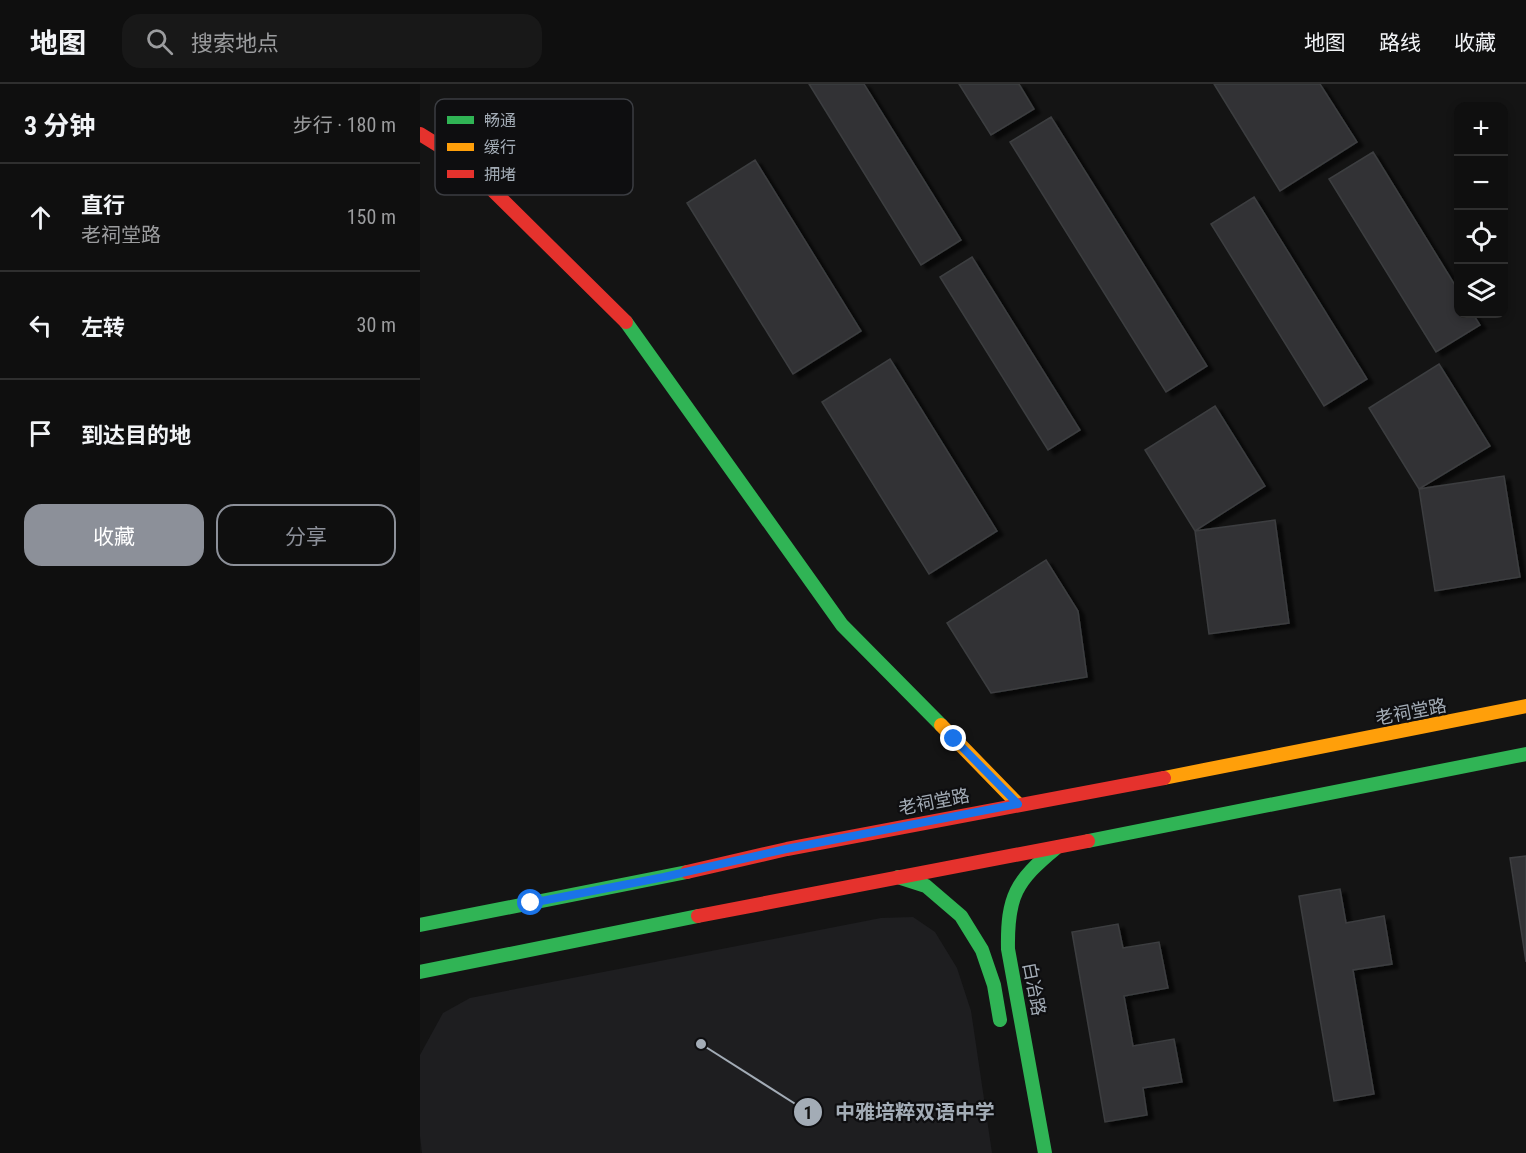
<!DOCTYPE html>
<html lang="zh">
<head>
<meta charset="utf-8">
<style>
	body { margin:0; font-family:"Roboto Condensed","Noto Sans SC",sans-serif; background:#181818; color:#f1f3f6 }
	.controls { position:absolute; right:18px; top:18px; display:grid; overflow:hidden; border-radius:12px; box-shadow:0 3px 9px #0003 }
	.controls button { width:54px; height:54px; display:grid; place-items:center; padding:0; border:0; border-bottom:2px solid #2f2f2f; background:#0f0f0f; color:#f1f3f6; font:30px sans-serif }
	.stop { position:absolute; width:18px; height:18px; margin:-14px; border:4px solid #1a73e8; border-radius:50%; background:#fff }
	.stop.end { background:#1a73e8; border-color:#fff; box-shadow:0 2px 6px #0008 }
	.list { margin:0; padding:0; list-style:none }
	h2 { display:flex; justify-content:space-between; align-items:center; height:78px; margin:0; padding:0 24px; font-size:26px }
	h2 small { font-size:20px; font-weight:400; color:#9b9c9e }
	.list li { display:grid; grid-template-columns:39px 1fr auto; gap:18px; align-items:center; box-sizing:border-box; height:108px; padding:0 24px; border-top:2px solid #2f2f2f }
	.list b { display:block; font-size:22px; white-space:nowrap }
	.list p { margin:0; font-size:20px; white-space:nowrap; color:#9b9c9e }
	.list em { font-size:20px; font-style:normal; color:#9b9c9e }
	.actions { display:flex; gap:12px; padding:18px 24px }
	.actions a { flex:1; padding:14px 0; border:2px solid #8c9099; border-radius:18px; text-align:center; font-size:21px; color:#8c9099 }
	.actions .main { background:#8c9099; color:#fff }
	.icon { flex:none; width:33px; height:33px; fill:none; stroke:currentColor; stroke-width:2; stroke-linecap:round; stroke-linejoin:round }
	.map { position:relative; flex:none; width:1106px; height:1069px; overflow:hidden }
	header { display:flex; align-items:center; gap:36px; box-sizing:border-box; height:84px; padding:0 30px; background:#0f0f0f; border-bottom:2px solid #2f2f2f }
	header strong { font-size:28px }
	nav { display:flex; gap:33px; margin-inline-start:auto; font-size:21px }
	.search { width:420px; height:54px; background:#181818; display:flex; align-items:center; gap:15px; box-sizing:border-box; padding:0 21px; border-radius:18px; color:#9b9c9e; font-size:22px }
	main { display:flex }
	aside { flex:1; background:#0f0f0f }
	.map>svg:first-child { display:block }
	.built { fill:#1e1e20 }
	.building { fill:#333335; stroke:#3c3e40; stroke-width:1.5; filter:url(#shadow) }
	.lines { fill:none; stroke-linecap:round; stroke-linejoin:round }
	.fast { stroke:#30b455; stroke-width:14 }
	.slow { stroke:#ff9f0a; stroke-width:14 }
	.jam { stroke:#e5322d; stroke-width:14 }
	.route { stroke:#1a73e8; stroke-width:8 }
	.labels { text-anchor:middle; stroke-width:4.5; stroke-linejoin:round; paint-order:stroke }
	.street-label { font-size:18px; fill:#a3acb6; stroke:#0e0e10 }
	.key { fill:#0e0e10; stroke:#3b3d42; stroke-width:1.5 }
	.key-label { font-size:16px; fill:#a3acb6 }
	.leader { fill:none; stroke:#a3acb6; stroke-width:2 }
	.callout-dot { fill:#a3acb6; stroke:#0e0e10; stroke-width:2 }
	.mark-label { font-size:18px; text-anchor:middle; font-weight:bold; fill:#111 }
	.callout-label { font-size:20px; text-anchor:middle; font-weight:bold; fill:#a3acb6; stroke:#0e0e10; stroke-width:4.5; stroke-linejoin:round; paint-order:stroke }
</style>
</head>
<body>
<header>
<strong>地图</strong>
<div class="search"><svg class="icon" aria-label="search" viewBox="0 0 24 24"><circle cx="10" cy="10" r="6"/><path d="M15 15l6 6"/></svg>搜索地点</div>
<nav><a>地图</a><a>路线</a><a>收藏</a></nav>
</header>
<main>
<aside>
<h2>3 分钟<small>步行 · 180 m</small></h2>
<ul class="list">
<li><svg class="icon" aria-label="ahead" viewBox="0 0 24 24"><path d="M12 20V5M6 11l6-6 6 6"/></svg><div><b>直行</b><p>老祠堂路</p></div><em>150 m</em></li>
<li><svg class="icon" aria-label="left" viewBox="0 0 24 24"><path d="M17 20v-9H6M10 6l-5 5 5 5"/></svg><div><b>左转</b></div><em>30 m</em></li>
<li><svg class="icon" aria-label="arrive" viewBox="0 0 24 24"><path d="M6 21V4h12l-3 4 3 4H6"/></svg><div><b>到达目的地</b></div></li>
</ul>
<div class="actions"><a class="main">收藏</a><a>分享</a></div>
</aside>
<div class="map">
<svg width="1106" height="1069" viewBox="0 0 1106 1069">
	<defs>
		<filter id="shadow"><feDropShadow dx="6" dy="4" stdDeviation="1.5" flood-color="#0009"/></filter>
	</defs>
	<rect width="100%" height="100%" fill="#141414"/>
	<!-- built -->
	<path class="built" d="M493,833l22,15 22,36 14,43 21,142h-570l-2,-17v-81l23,-42 27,-15 411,-80z"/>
	<!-- building -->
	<path class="building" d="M389,0h55l97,156 -40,25z
		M539,0h60l15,25 -43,26z
		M794,0h106l37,58 -77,49z
		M631,33l156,249 -41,26 -156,-250z
		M953,68l85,138v24h15l7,11 -44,27 -107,-173z
		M335,76l106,171 -68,43 -106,-171z
		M834,113l113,182 -43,27 -113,-182z
		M552,173l108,173 -32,20 -108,-173z
		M470,275l107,172 -68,43 -107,-172z
		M1019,280l51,82 -71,43 -50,-81z
		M795,322l50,80 -70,45 -50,-81z
		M1084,392l16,101 -85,14 -16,-102z
		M855,436l14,103 -80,11 -14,-103z
		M626,476l32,51 9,66 -96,16 -44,-70z
		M1106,772v106l-16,-104z
		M920,805l6,34 38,-7 8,48 -39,6 21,124 -40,7 -35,-205z
		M698,840l5,24 36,-6 9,46 -44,8 9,50 41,-7 8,43 -39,6 4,27 -42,7 -33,-190z"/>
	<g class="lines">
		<!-- fast -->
		<path class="fast" d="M206,238l216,303 99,100
			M668,757l438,-87
			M478,793l28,9 35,30 21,34 12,35 6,35
			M0,841l267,-53
			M0,888l278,-56
			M625,1069l-37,-204c-1,-53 8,-68 48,-101"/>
		<!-- slow -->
		<path class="slow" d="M521,641l77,79
			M744,694l362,-72"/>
		<!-- jam -->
		<path class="jam" d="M0,50l42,26 164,162
			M267,788l100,-23 377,-71
			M278,832l390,-75"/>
	</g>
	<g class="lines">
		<!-- route -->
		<path class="route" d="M111,819l133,-26 122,-28 232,-45 -64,-65"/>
	</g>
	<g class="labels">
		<!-- street labels -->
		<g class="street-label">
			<text transform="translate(991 628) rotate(-11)" y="6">老祠堂路</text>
			<text transform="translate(514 718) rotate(-11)" y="6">老祠堂路</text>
			<text transform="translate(614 905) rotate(79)" y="6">白冶路</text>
		</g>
	</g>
	<!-- legend -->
	<rect x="15" y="15" width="198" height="96" rx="9" class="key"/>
	<rect x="27" y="32" width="27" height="8" fill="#30b455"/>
	<rect x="27" y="59" width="27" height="8" fill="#ff9f0a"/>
	<rect x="27" y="86" width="27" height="8" fill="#e5322d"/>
	<g class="key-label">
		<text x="64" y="42">畅通</text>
		<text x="64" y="69">缓行</text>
		<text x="64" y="96">拥堵</text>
	</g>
	<!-- callouts -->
	<path class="leader" d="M281 960L388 1028"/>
	<g class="callout-dot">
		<circle cx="281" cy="960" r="6"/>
		<circle cx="388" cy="1028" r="15"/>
	</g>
	<g class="mark-label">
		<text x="388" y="1035">1</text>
	</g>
	<g class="callout-label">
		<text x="495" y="1035">中雅培粹双语中学</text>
	</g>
</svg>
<div class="controls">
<button>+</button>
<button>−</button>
<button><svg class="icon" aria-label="locate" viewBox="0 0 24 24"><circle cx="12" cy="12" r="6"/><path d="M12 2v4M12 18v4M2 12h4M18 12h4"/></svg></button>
<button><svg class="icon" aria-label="layers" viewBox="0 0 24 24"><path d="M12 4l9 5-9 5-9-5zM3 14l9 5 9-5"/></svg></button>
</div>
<div class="stop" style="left:111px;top:819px"></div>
<div class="stop end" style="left:534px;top:655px"></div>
</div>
</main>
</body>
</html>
